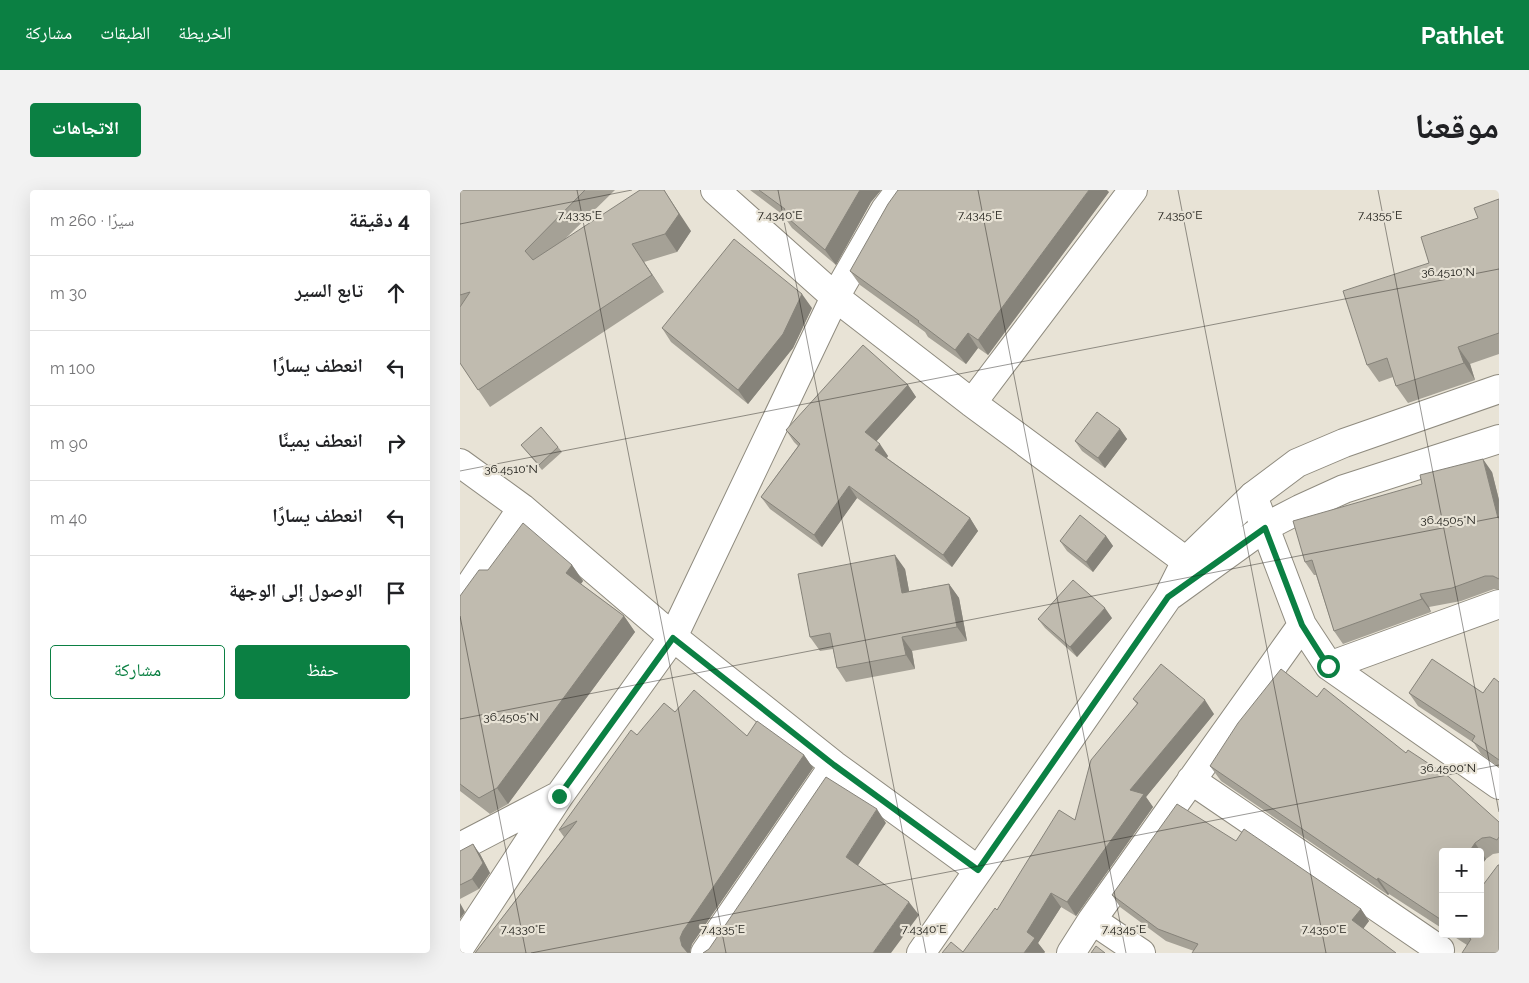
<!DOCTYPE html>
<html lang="ar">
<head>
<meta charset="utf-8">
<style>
	body { margin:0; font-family:Raleway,"Noto Naskh Arabic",sans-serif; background:#f2f2f2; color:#202124; direction:rtl }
	.controls { position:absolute; right:15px; bottom:15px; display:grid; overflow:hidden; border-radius:5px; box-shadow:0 5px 20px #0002 }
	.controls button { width:45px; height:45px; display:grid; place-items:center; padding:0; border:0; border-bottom:1px solid #e0e0e0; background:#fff; color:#202124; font:25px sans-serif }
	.stop { position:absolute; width:15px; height:15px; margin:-11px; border:4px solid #0b8043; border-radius:50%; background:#fff }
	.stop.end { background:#0b8043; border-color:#fff; box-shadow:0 1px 5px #0008 }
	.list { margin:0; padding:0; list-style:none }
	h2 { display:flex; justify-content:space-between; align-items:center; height:65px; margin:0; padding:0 20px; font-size:21px }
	h2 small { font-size:16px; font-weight:400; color:#757577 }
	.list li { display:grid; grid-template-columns:32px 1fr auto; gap:15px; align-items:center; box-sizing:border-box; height:75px; padding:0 20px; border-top:1px solid #e0e0e0 }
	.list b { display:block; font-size:19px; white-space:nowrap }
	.list em { font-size:16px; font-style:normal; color:#757577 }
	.actions { display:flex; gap:10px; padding:15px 20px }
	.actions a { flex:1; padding:11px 0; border:1px solid #0b8043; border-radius:5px; text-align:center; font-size:18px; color:#0b8043 }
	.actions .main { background:#0b8043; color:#fff }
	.icon { flex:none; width:28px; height:28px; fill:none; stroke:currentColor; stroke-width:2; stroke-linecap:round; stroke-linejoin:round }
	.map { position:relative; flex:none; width:1039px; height:763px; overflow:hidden; direction:ltr; border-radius:5px }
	header { display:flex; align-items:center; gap:30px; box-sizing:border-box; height:70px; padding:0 25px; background:#0b8043; color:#fff }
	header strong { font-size:24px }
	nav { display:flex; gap:28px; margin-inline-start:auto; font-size:18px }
	.intro { display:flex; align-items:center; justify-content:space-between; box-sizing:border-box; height:120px; padding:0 30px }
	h1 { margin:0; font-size:35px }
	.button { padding:12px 22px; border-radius:5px; background:#0b8043; color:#fff; font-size:18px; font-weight:700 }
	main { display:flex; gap:30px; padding:0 30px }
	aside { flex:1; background:#fff; border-radius:5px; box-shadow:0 5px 20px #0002 }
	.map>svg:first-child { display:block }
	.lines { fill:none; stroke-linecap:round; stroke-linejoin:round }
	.minor-casing { stroke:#8f8b7f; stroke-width:30 }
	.tertiary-casing { stroke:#8f8b7f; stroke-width:30 }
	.minor { stroke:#fff; stroke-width:28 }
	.tertiary { stroke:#fff; stroke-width:28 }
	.wall { fill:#a5a196 }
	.shaded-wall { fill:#86837a }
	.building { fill:#c0bbaf; stroke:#86837a }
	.route { stroke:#0b8043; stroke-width:6 }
	.ticks { fill:none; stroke:#21201b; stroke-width:1; stroke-opacity:0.45 }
	.ticks-label { font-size:12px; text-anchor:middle; fill:#21201b; stroke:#e8e3d6; stroke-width:4.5; stroke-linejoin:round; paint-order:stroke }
</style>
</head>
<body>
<header>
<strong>Pathlet</strong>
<nav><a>الخريطة</a><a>الطبقات</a><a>مشاركة</a></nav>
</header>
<div class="intro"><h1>موقعنا</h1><a class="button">الاتجاهات</a></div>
<main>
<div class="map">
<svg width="1039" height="763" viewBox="0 0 1039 763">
	<rect width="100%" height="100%" fill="#e8e3d6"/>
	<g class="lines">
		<!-- minor casing -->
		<g class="minor-casing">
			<path id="minor" d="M255,0l120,107 137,106 214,158
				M512,213l161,-213
				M0,273l62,45 151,129 161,128 144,105
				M793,306l49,129 27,41 170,119
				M0,410l62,-92
				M869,476l170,-62
				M731,590l249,170
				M0,657l96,-50
				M632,730l49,33
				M0,757l99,-151 114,-159 162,-340 50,-87 15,-20
				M245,763l129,-188
				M611,763l21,-33 210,-295"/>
		</g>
		<!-- tertiary casing -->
		<g class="tertiary-casing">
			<path id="tertiary" d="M711,405l94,-68 35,-18 44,-20 155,-50
				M461,763l247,-356 18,-36 67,-65 44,-33 47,-20 155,-54"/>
		</g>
		<!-- minor -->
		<use href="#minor" class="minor"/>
		<!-- tertiary -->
		<use href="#tertiary" class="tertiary"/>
	</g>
	<!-- wall -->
	<path class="wall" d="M0,0h155l-49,48 125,-7 -14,21 -33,10 20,30 -174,115 -30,-44z
		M290,0h131l-10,12 -35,63 -44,-37 -9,-13z
		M649,2l-121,163 -10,-7 -12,16 -38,-27 -3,-5 -65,-47 -10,-14z
		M1039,9v155l-29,10 5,16 -67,23 -12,-17 -3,-9 -14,5 -12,-17 62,-102z
		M352,118l-19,40 -45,56 -77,-62 -9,-14z
		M448,195l8,12 -40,44 12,15 -1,2 83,60 8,13 -26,36 -95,-69 -35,49 -52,-38 -9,-12 37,-51 -4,-4 -8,-12z
		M660,239l7,10 -22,29 -23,-17 -7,-10z
		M61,255l37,2 4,5 -20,18z
		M1032,282l7,28v89h-5l-33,12 -32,6 2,5 -88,32 -9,-13 -18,-56h-2l-9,-13z
		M646,346l7,10 -20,26 -26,-21 -7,-10z
		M112,375l11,16 -2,3 43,32 11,16 -127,172 -18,10 -30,-23v-195z
		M445,379l4,22 40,-7 10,14 8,43 -55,10 3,18 -69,13 -9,-14 -4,-19 -13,2 -10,-14z
		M652,428l-35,39 -32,-29 -7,-9z
		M1039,492v85l-18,-13 -7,-11 -56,-37 -9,-13h74z
		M857,507l89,56 93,69v31l-6,1 -7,5 -6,8v-15h-37v77l-54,-35 -1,1 -167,-114 -11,-15z
		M673,509l81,15 -68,83 7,10 -77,109 -15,-9 -23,36 7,9 -1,1h-102l21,-1 34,-42 78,-90 62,-116z
		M215,522l129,43 9,13 -121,176 -2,7v2h-215l89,-116 -5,-7 78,-95z
		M776,651l125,68 8,12 -6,7 -169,23 -28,-10 -46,-34 -8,-12z
		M0,661l20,3 10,19 -11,16 -19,10z
		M990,744h30l19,19 -32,-8z"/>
	<!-- shaded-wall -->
	<path class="shaded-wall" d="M204,0l27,41 -14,21 -12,-18z
		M400,0h21l-10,12 -35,63 -11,-15z
		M629,0h18l2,2 -121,163 -10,-15z
		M172,54l32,48 -12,-17z
		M342,104l10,14 -19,40 -45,56 -10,-14z
		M508,143l10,15 -12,16 -11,-14z
		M998,157l12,17 5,16 -11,-17z
		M448,195l8,12 -42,47 -9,-12z
		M660,239l7,10 -22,29 -7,-10z
		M420,254l8,12 -5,6 -8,-12z
		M1023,269l9,13 7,28v20l-1,-2z
		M389,296l8,12 -35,49 -8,-12z
		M510,328l8,13 -26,36 -9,-12z
		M646,346l7,10 -20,26 -7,-10z
		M435,365l10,14 7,38 -10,-14z
		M112,375l11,16 -6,8 -11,-16z
		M489,394l10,14 8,43 -10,-14z
		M960,404l9,13 2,5 -9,-13z
		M645,418l7,10 -35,39 -7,-10z
		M164,426l11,16 -127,172 -11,-16z
		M442,447l10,14 3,18 -9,-14z
		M745,510l9,14 -68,83 7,10 -77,109 -9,-14 63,-112z
		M344,565l9,13 -121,176 -2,7v2h-4l-4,-7 -2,-8 3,-7z
		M417,619l9,14 -31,47 -9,-13z
		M1015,653l11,16 -6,8v-15h-11z
		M13,654l7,10 10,19 -11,16 -7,-10z
		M918,688l11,16 -1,1 -11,-15z
		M591,703l10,14 -23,36 7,9 -1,1h-20l3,-21z
		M449,712l10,13 -28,38h-18z
		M0,713l5,9 -5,7z
		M901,719l8,12 -8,11 -9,-12z"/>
	<!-- building -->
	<path class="building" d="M0,0h125l-60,61 8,9 107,-70h24l15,24 -14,20 -33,10 20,31 -174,115 -18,-27v-56l10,-15 -10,3z
		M299,0h101l-35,60 -43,-37 3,-4z
		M438,0h191l-111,150 -10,-7 -13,17 -37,-28 1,-1 -69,-50 38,-67z
		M1039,9v134l-41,14 6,16 -68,23 -9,-28 -20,7 -24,-74 86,-28 -8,-26 57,-19 -4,-10z
		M274,49l68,55 -19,40 -45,56 -76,-62z
		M403,155l45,40 -43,47 15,12 -5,6 95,68 -27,37 -94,-69 -35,49 -53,-38 39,-53 -14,-14z
		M637,222l23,17 -22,29 -23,-17z
		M81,237l17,20 -19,18 -18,-20z
		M1023,269l15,59h1v61l-6,-3h-8l-33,12 -32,6 2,5 -88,32 -22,-71 -7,2 -12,-41 129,-37 -2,-9z
		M620,325l26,21 -20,26 -26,-21z
		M63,333l49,42 -6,8 58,43 -127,172 -18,10 -19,-14v-188l19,-26h9z
		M435,365l7,38 47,-9 8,43 -55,10 4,18 -69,13 -7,-35 -20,4 -12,-63z
		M613,390l32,28 -35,39 -32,-28z
		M972,469l51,34 11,-15 5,4v78l-27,-19 3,-5 -66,-43z
		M701,474l44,36 -75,90 14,4 -77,108 -16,-9 -24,39 8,6 -11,15h-82l9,-11 12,10 32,-44 2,2 62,-100 16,10 16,-60 47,-57 -5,-4z
		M821,479l36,28 7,-9 82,65 2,-3 41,27 50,45v15l-2,3 -7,-3 -8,1 -7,5 -6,9h-26v69l-65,-43 -1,2 -167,-114 28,-43z
		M234,500l53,46 10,-15 47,34 -121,176 -3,7 2,8 6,7h-213l102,-132 -18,9 72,-100 6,5 27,-32 11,9z
		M366,587l51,32 -31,48 63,45 -36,51h-170l6,-4z
		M717,614l59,37 8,-12 117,80 -9,11 44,33h-204l6,-9 -40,-15 -46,-34z
		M13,654l10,19 -11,16 -12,6v-34z
		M1038,675h1v88h-37l9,-14 -8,-5h17v-45z
		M636,756l9,7h-14z"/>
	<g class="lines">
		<!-- route -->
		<path class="route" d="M99,606l114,-158 161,127 144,105 190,-273 97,-69 37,97 26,41"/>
	</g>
	<!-- ticks -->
	<path class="ticks" d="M117,0l149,763M318,0l148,763M518,0l148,763M718,0l148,763M918,0l121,622M0,34l172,-34M0,281l1039,-202M0,426l66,337M0,529l1039,-202M71,763l968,-188"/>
	<g class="ticks-label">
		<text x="120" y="29">7.4335°E</text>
		<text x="320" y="29">7.4340°E</text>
		<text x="520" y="29">7.4345°E</text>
		<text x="720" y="29">7.4350°E</text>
		<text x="920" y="29">7.4355°E</text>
		<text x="988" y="86">36.4510°N</text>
		<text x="51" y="283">36.4510°N</text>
		<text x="988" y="334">36.4505°N</text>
		<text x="51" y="531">36.4505°N</text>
		<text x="988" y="582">36.4500°N</text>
		<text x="63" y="743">7.4330°E</text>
		<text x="263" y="743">7.4335°E</text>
		<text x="464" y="743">7.4340°E</text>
		<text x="664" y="743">7.4345°E</text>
		<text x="864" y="743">7.4350°E</text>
	</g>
</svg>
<div class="controls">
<button>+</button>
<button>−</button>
</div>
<div class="stop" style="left:868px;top:476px"></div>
<div class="stop end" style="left:99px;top:606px"></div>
</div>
<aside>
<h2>4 دقيقة<small>سيرًا · 260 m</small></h2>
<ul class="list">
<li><svg class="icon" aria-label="ahead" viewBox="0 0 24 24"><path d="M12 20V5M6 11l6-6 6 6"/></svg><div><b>تابع السير</b></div><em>30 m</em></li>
<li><svg class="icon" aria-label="left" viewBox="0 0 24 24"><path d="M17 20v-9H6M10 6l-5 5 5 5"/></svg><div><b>انعطف يسارًا</b></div><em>100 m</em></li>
<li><svg class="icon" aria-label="right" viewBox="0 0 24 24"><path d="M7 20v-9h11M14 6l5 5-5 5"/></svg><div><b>انعطف يمينًا</b></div><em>90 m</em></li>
<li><svg class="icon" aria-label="left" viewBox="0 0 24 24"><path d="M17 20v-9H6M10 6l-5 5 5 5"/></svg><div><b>انعطف يسارًا</b></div><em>40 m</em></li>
<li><svg class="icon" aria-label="arrive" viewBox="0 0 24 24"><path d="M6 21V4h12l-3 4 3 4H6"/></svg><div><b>الوصول إلى الوجهة</b></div></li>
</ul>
<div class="actions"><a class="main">حفظ</a><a>مشاركة</a></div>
</aside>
</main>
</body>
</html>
